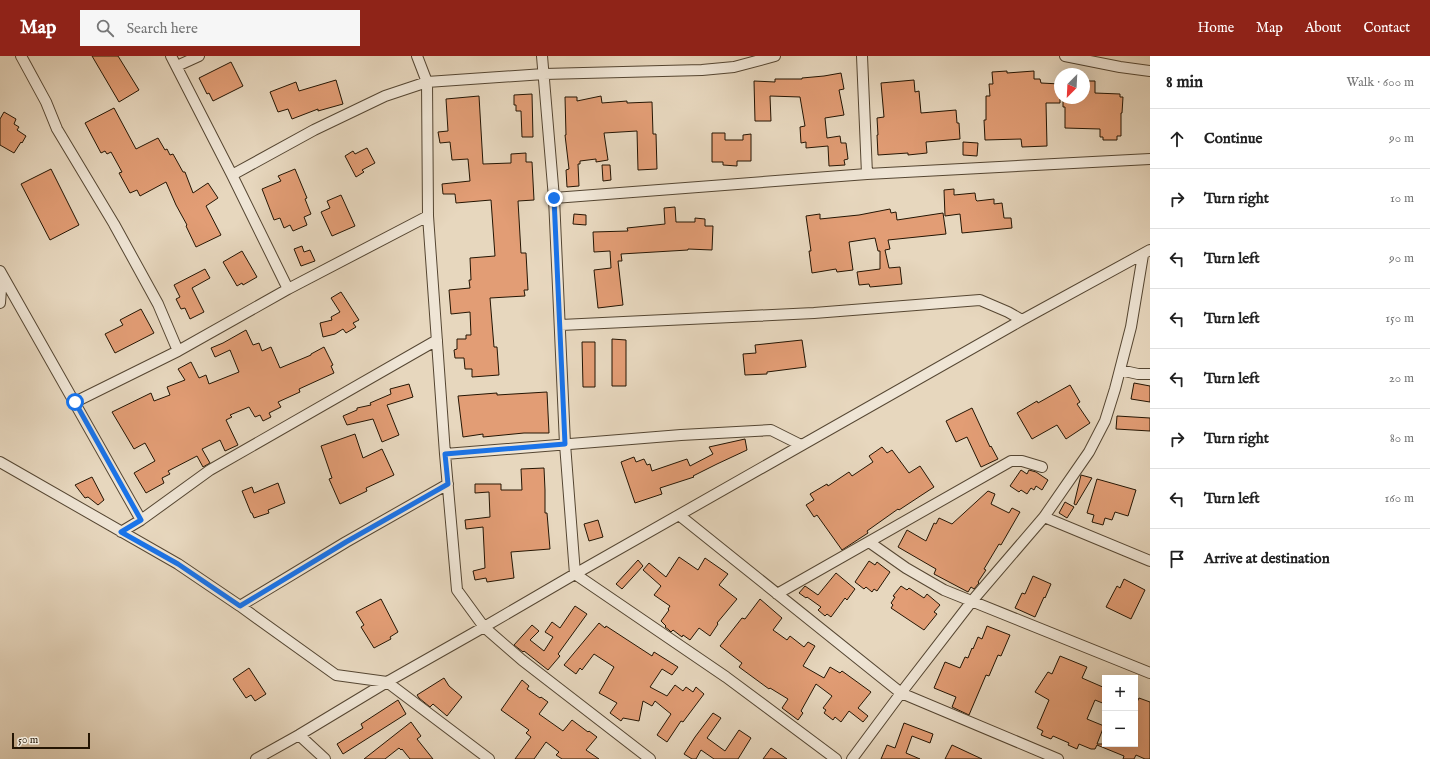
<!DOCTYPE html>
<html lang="en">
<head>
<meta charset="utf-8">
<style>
	body { margin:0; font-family:"IM FELL English",serif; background:#f6f6f6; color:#222 }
	.controls { position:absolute; right:12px; bottom:12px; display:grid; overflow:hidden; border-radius:0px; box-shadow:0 4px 16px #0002 }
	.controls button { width:36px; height:36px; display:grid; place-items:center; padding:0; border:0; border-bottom:1px solid #e0e0e0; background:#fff; color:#222; font:20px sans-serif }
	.compass { position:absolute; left:1054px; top:12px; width:36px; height:36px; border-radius:50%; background:#fff; box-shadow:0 4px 16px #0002; rotate:204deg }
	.scale { position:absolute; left:12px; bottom:10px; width:78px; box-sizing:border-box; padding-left:4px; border:2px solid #241503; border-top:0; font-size:11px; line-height:14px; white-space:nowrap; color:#241503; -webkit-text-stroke:3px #efe5d5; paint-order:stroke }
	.stop { position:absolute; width:12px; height:12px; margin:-9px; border:3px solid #1a73e8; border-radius:50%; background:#fff }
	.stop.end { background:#1a73e8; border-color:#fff; box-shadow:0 1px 4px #0008 }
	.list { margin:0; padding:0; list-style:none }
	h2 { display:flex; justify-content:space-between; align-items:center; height:52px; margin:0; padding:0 16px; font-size:17px }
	h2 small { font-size:13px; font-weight:400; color:#767676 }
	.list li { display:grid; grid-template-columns:26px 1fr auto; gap:12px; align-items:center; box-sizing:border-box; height:60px; padding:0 16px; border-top:1px solid #e0e0e0 }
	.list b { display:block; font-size:15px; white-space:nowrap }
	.list em { font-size:13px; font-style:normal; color:#767676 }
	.icon { flex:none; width:22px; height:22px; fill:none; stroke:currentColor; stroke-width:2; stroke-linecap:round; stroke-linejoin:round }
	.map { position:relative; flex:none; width:1150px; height:703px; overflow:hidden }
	header { display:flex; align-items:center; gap:24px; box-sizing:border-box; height:56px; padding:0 20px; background:#8f2418; color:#fff }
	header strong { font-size:19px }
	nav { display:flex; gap:22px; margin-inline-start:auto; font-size:14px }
	.search { width:280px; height:36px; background:#f6f6f6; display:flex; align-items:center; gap:10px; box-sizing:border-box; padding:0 14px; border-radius:0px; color:#767676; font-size:15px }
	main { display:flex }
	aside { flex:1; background:#fff }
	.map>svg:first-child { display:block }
	.building { fill:#e29d75; stroke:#241503 }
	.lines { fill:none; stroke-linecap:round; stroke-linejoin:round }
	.minor-casing { stroke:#554632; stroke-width:12 }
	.minor { stroke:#efe5d5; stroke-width:10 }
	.route { stroke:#1a73e8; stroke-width:5 }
</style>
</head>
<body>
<header>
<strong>Map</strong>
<div class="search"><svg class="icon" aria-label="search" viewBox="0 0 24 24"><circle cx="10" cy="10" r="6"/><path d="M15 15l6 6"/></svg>Search here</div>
<nav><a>Home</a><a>Map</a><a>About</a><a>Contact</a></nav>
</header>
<main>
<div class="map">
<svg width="1150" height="703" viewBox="0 0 1150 703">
	<rect width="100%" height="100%" fill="#e7d7be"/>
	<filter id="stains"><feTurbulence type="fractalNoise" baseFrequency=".005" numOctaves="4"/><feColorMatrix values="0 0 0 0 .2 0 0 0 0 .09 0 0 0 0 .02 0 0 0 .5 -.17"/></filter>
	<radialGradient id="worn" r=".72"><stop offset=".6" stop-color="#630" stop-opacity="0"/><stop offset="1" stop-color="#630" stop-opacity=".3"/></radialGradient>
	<!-- building -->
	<path class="building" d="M92,0h26l21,34 -20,12z
		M231,6l12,24 -30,15 -4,-8 -2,1 -8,-16z
		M1007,15v2l27,-2v8h6l1,4 19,1v19h-14l1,43 -25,1 -1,-8 -36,1 -1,-20h2v-24h4l-1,-12h4l-1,-12z
		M841,17l3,16 -5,1 5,25 -19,3 2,20 13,-2 1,7h5l2,16 -4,1 1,5 -16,1 -1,-20 -22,2v-6l-5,1 -1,-16 5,-1 -5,-29 -30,-1 1,25h-16l-1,-40 21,1v-3h27v-1l22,-2z
		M336,24l7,24 -25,7v-2l-26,10 -4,-10 -10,3 -8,-20 26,-10 3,9z
		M914,24l1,12 4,-1 2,22 35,-3 1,13h2l1,16 -34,3 1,11 -19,2v-2l-30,2 -1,-20h1l-1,-17 7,-1 -3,-34z
		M1084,25h11v12l25,1v3h3l-1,16h-1v23h-4v4h-14v-3h-3v-8l-35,-1v-21h-2v-9h21z
		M532,38l1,43h-11l-1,-26h-5v-6h-2v-10z
		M479,40l4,68 28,-1v-9l15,-1v9h6l2,38 -16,1 3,52h5l2,37h-4l1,6 -35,2 4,49h3l2,28 -27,2v-8h-7l-1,-11h-9l-1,-8 3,-1v-10h9v-4h5l-1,-23 -19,2 -2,-24 21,-2 -1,-8h2l-1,-22 25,-2 -4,-56 -35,3 -1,-9h-12l-1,-10 28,-3 -2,-22 -16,1 -2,-18 -10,1 -2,-11 10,-1 -2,-32z
		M601,40l1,7 25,-2v2l25,-1 1,32h3l1,35 -19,1 -1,-39 -33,2 4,27 -12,2v-3l-16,2v3h-2l1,22 -12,1 -1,-17 3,-1 -4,-34h1l-1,-38h12v4z
		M114,52l22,41 22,-11 7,12 2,-1 3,6 3,-1 10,18h2l8,21 15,-10 10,15 -12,8 15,29 -25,12 -10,-21 1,-1 -11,-20 -10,-23 -26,14 -3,-6 -7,3 -11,-20 3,-1 -11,-20 -4,2 -2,-3 -4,2 -16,-30z
		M4,56l12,7 -2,5 5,3 -2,3 9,6 -4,7 -1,-1 -7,11 -14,-8v-26z
		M712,77h13v7h18v-5l8,-1v27h-14v5l-14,-1v-3h-11z
		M963,86l15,1 -1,13 -14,-1z
		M367,92l8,15 -13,7 2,2 -8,5 -11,-21 8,-5 2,3z
		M602,109h8l1,15 -8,1z
		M51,113l28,56 -29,15 -29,-56z
		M295,113l12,29 -2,1 6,15 -7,3 3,8 -14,6 -3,-6 -6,3 -4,-10 -6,2 -12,-31 19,-8 -3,-5z
		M954,133v6l21,-2 1,7 1,1 17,-2v5l8,-1 2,15h7l1,10 -50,5 -2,-19 -15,2 -1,-26z
		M341,139l14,31 -23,10 -11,-24 9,-4 -3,-7z
		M675,151l1,15h19v-4l10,1v7h8l-1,24 -24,-1v1l-67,4 1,7h-4l5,44 -25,3 -4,-38 17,-2 -1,-17 -16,1 -1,-20 35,-1 -1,-3 38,-4 -1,-16z
		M890,153l1,4 5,-1 1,8 46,-7 3,21 -58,6 2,9 -5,1 4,18 11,-1 2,17 -32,3 -1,-3 -10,1 -2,-13 23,-3v-18h-2l-3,-13 -26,4 4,28 -16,2 -1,-3 -24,4 -3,-22h2l-5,-35 14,-2v5l39,-4z
		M574,158l12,1v10l-13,-1z
		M302,190l2,6 6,-2 5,11 -14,5 -7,-17z
		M242,195l15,26 -14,8 -1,-2 -5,3 -14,-24z
		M205,213l5,9 -18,10 12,24 -14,7 -5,-11 -4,1 -5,-10 4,-2 -6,-12z
		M341,236l18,28 -6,3 3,4 -10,6 -3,-4 -8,5 -12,3 -3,-14 12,-3 -1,-3 9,-5 -9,-14z
		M141,253l13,24 -39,20 -10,-19 18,-9 -3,-5z
		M246,274l7,15 6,-2 3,8 9,-4 9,21 31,-13v-1l13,-7 9,18 -2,1 3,7 -35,16 1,3 -22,10 3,5 -12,6 2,4 -8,4 -3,-6 -5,2 -6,-10 -19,8 2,2 -6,3 12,25 -13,6 -5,-11 -18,9 8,14 -7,4 -6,-11 -29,15 2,3 -8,4 2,5 -18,10 -12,-20 21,-12 -10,-18 -11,6 -22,-37 39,-19 3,8 16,-6 -3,-8 18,-7 -7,-11 13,-7 8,16 7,-3 3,9 30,-12 -9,-22 -15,7 -4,-9 12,-5z
		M612,283l14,1v46h-14z
		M802,284l4,27 -39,5v2l-22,1 -2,-21 13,-1 -1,-8z
		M582,286h13v45h-12z
		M1134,327l16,3v16l-19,-3z
		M409,328l4,13 -26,8 12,30 -17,7 -9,-23 -26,6 -4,-9 14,-6v-2l14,-3 -1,-2 21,-9 -1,-5z
		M1070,329l10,17 -3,2 13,19 -24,16 -9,-14 -25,14 -15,-26 20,-12 1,2z
		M547,336l2,41h-25l-41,4v-3l-20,3 -5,-41 39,-3v2z
		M972,352l18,39 1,-1 7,13 -17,8 -14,-30 -11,5 -10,-21z
		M1117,360l33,2v13l-34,-2z
		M355,378l8,24 19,-9 12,26 -28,13 1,3 -27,13 -11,-25 3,-1 -11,-32z
		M745,383l2,11 -30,14 -24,12 1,1 -34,11 2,6 -27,9 -14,-41 13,-5 2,5 8,-3 3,6 3,-1 2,7 35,-12 3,7 23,-12 -4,-7z
		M882,391l5,6 5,-3 17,23 11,-7 14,21 -35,23 -1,-1 -31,22 1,2 -26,17 -25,-35 -3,2 -8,-12 8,-5 -4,-6 17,-10 1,2 21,-14 3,4 21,-14 -4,-6z
		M544,412l1,22v23h2l3,36 -39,3 3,26 -27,4 -1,-4 -11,2 -2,-9 12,-3 -2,-41 -17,2 -1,-9 25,-3 -1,-25 -14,1v-9h26v6h21l-1,-21z
		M1021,414l6,4 2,-4 7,2 12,8 -6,10 -6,-4 -2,4 -3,-2 -4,6 -6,-4 -2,2 -9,-6z
		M1081,419l11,3 -16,27 -2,-1z
		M92,421l12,23 -6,5 -10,-8 -3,1 -10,-13z
		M1097,423l39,11 -8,26 -13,-4 -3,8 -7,-2 -2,7 -11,-3 2,-7 -7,-2z
		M278,427l7,20 -17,7 1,3 -15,5 -2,-5h-1l-9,-22 10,-4 2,6z
		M988,435l7,3 -4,10 18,9 3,-5 8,4 -19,33 -2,-1 -15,25 2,1 -8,12 1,1 -5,6 -3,-2 -3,5 -34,-18 2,-5 -38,-22 9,-17 19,11 8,-18 2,1 3,-6 13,6z
		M1065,446l9,5 -7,11 -8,-5z
		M598,464l5,17 -14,4 -5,-17z
		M679,501l19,13 7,-12 23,16 -9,11 18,14 -20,24 1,1 -8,12 -11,-8 -9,12 -7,-5 -1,2 -9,-7 -2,2 -2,-2 -4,-3 1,-1 -5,-5 8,-11 -1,-1 2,-3 -16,-11 7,-9 -18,-16 6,-7 17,14z
		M638,504l5,6 -21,23 -6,-5z
		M869,505l6,4 2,-3 13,10 -13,19 -3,-2 -2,3 -6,-5 -2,2 -9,-7z
		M836,517l19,16 -8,11 -2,-2 -14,19 -4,-3 -2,2 -7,-6 3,-3 -14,-10 -1,1 -7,-5 6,-7 13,9z
		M1033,520l18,8 -6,14 -1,-1 -9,20 -20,-9 7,-15 3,1z
		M1124,523l21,11 -14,29 -25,-12 11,-21 3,2z
		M901,530l6,4 2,-2 15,10 3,-4 13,11 -6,7 3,2 -13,16 -33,-22 2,-3 -2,-2 4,-6 -2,-1z
		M381,543l17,33 -8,5 1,2 -17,9 -13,-21 3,-2 -8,-13z
		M760,543l22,19 -9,12 14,10 3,-4 14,11 4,-5 7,4 -12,20 21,12 6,-11 10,6 2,-2 29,21 -13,16 10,8 -5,6 -14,-11 -8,11 -6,-5 -2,3 -9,-7 2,-3 -3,-2 9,-12 -16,-12 -15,27 2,2 -5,7 -16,-12 6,-9 -18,-11 -1,1 -30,-22 3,-4 -22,-17 22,-28 3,1z
		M575,550l12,8 -29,40 2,2 -12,14 -24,-19 -1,1 -9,-7 18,-20 7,6 -9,9 14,11 9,-14 -8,-5 7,-10 8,6z
		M599,567l6,5 1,-2 46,30 2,-4 24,15 -6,8 -10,-6 -12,18 17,9 8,-11 8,6 3,-4 7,5 3,-5 8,7 -21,28 -2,-1 -14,21 -10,-7 14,-21 -16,-13 -3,5 -9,-5 -4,20 -16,-3 -2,3 -11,-8 7,-10 -18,-10 15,-26 -20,-13 -12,16 -2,-2 -4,6 -12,-9z
		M987,570l23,9 -9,21 -3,-1 -9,21 -3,-1 -17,40 -17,-8 4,-10 -22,-9 11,-26 15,6 5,-11 3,1 4,-10 1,1 5,-12 4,2z
		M1060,600l27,11 -5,11 23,10v16l-10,-4 -8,19 17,7 -7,18h38v-43l2,1 2,-4 11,4v57h-5l-9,-4 -2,4h-11l1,-3 -27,-11 -2,4h-4l-12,-5 -2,5 -9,-4 1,-2 -16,-7 -2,3 -10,-4 2,-4 -6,-3 12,-28 -14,-8 13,-20 4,2z
		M249,612l17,26 -11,7 -4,-6 -5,3 -13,-19z
		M444,622l5,8 13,11 -15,19 -14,-12 -3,3 -11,-9 -2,-3z
		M522,624l7,6 -2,3 13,9 1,-1 7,5 -9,12 24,17 9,-11 16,12 1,-1 8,6 -11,13 13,9h-37l-6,-4 3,-3 -13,-10 -12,17h-19l16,-22 -5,-4 3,-3 -28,-20z
		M398,644l8,14 -63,40 -6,-10 26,-16 -2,-4z
		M713,657l8,5 -14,20 18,13 14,-21 12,8 -13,21h-24l-13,-9 -5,9h-4l-8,-5 11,-17z
		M411,666l10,14 -4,3 16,20h-23l-8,-10 -1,1 -2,-2 -14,11h-21z
		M904,667l29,11 -3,9 -18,-7 -6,17 14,6h-39l6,-14 8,3z
		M952,689l30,14h-37z
		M771,692l16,11h-24z"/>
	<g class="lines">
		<!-- minor casing -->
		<g class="minor-casing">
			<path id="minor" d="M21,0l25,46 11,27 57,95 44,80 20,47
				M171,0l61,119 56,114
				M417,0l10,26 1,134 17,238 12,136 27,37 38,33 128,99
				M542,0l12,142 11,246 10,130 151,103 110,82
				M862,0l5,118
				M1065,0l55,11 30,4
				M177,10l22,-10
				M232,119l82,-45 71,-34 42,-14 117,-8 158,-4 32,-3 41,-11
				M554,142l313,-24 283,-15
				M0,215l141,249
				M0,247l2,-27
				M561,269l253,-12 166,-13 28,12 14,8
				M1120,314l18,4h12
				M75,346l103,-51 110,-62 140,-73
				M445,398l236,-19 90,-5 30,15
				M0,406l178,102 62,42 96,69 51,7 102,77
				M679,459l222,178 157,66
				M1044,461l106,44
				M121,476l20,-12 69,-50 227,-130
				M869,486l37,26 38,22 206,83
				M777,538l234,-133h11l20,6
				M240,550l106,-64 102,-58
				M299,679l26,24
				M256,703l43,-24 88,-53 97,-55 91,-53 447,-254 128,-70
				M852,703l49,-66 71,-92 72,-84 45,-65 16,-31 10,-32 16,-62 12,-72"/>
		</g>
		<!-- minor -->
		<use href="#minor" class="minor"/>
	</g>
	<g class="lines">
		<!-- route -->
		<path class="route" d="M75,346l66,118 -20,12 57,32 62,42 106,-64 102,-58 -3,-30 120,-10 -11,-246"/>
	</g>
	<rect width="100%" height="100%" filter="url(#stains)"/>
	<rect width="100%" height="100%" fill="url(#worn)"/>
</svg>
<div class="controls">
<button>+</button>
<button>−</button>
</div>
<svg class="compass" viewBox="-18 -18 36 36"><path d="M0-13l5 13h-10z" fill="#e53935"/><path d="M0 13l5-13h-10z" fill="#767676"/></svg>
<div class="scale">50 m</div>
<div class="stop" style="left:75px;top:346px"></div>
<div class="stop end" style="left:554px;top:142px"></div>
</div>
<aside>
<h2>8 min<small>Walk · 600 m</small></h2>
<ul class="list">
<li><svg class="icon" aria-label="ahead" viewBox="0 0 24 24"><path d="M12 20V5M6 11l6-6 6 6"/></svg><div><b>Continue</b></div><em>90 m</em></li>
<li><svg class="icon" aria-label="right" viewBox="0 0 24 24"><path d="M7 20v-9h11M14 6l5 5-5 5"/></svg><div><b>Turn right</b></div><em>10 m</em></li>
<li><svg class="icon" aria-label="left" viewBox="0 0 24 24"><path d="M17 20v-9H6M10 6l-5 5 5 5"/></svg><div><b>Turn left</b></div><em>90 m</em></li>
<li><svg class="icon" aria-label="left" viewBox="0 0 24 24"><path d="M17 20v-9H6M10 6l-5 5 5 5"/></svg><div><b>Turn left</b></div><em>150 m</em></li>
<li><svg class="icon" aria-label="left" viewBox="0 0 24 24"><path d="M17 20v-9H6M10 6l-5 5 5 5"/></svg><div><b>Turn left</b></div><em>20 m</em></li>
<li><svg class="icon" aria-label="right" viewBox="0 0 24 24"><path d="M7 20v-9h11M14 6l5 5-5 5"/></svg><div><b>Turn right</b></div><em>80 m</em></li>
<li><svg class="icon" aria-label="left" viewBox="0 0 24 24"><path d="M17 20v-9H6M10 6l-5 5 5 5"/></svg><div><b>Turn left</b></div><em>160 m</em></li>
<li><svg class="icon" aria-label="arrive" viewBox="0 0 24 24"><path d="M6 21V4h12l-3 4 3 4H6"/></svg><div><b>Arrive at destination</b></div></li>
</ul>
</aside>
</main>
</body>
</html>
